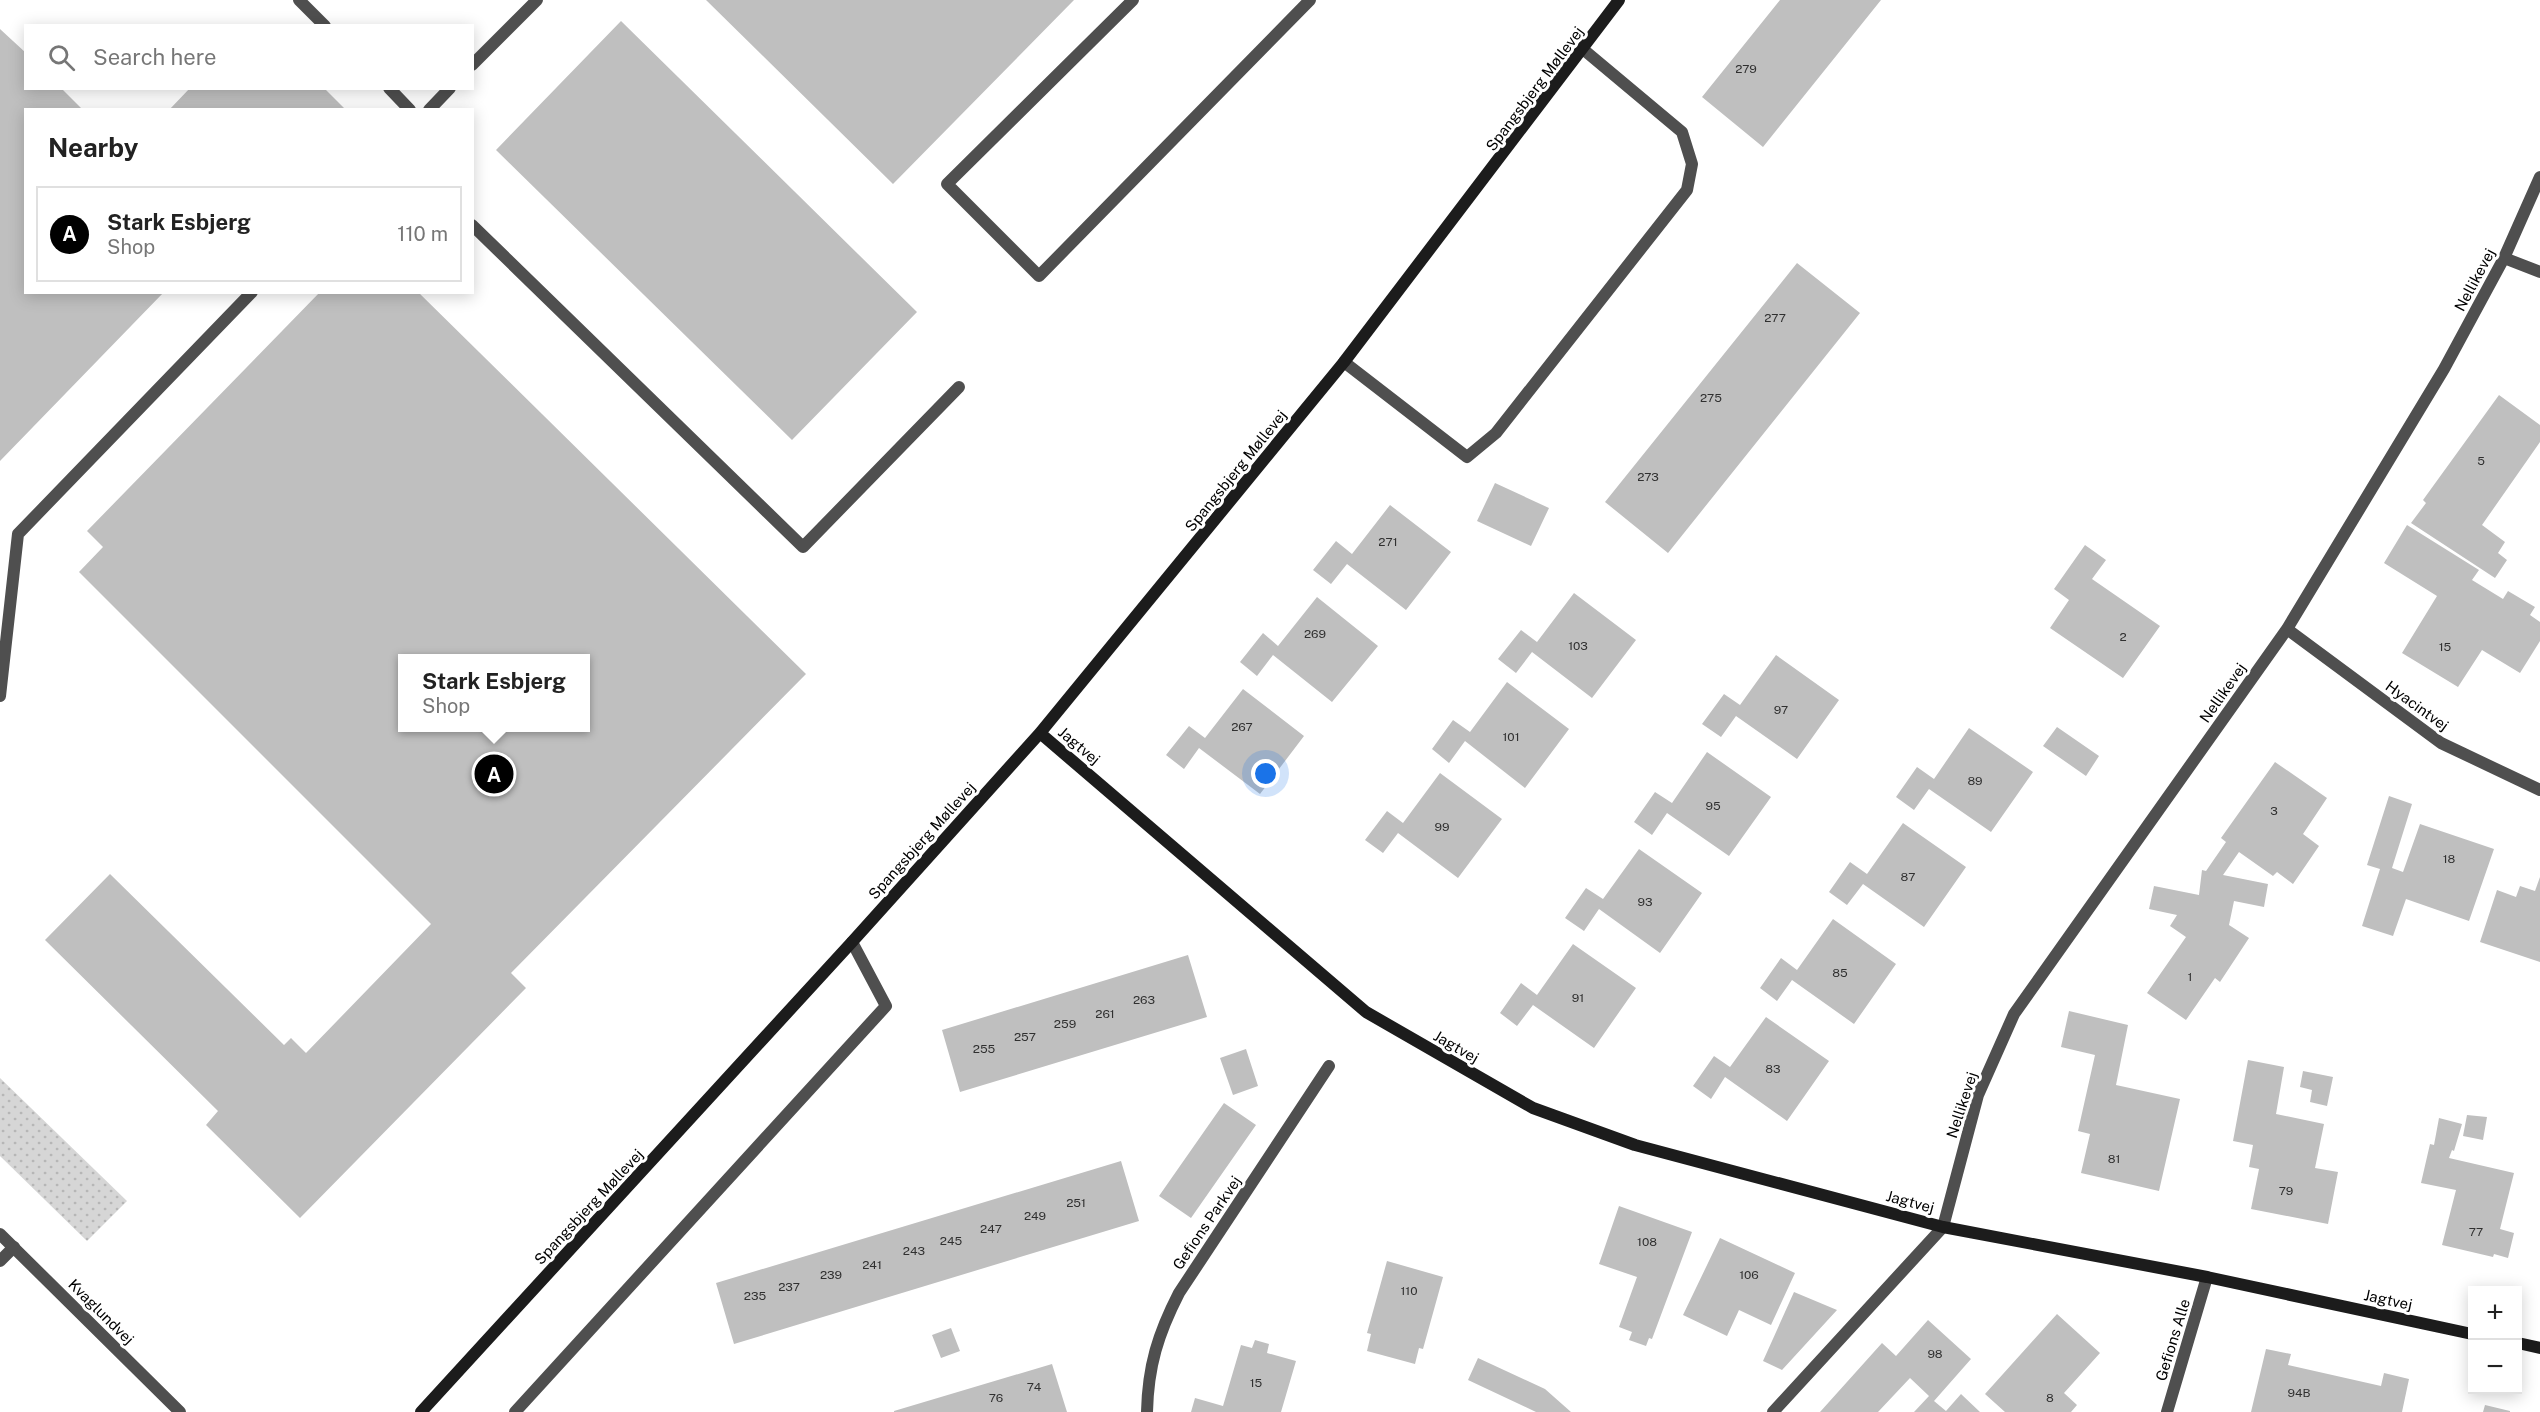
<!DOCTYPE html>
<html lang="en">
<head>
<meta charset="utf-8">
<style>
	body { margin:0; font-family:"Public Sans",sans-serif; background:#f2f2f2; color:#222 }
	.controls { position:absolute; right:18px; bottom:18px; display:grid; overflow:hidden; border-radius:0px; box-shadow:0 3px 15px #0003 }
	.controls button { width:54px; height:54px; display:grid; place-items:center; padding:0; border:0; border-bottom:2px solid #e0e0e0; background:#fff; color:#222; font:30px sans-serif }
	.you { position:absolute; left:1266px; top:774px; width:21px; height:21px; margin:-15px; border:4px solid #fff; border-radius:50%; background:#1a73e8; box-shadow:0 0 0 9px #1a73e833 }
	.badge { display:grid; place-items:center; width:39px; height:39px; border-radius:50%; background:#000; color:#fff; font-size:20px; font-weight:700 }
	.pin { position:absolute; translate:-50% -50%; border:3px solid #fff; box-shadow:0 2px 6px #0006 }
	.popup { position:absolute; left:398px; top:654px; width:192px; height:78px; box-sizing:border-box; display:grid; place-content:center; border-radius:0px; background:#fff; filter:drop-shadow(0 2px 4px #0005); font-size:20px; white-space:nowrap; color:#767676 }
	.popup b { font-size:22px; color:#222 }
	.popup::after { content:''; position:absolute; left:50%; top:100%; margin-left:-12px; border:12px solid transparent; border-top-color:#fff }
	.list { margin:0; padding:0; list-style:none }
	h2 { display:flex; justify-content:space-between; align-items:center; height:78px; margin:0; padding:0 24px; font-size:26px }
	h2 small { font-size:20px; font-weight:400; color:#767676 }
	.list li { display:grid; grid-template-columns:39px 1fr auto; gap:18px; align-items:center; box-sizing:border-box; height:96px; margin:0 12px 12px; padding:0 12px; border:2px solid #e0e0e0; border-radius:0px }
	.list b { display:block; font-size:22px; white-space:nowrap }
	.list p { margin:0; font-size:20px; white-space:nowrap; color:#767676 }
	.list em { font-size:20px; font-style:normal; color:#767676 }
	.icon { flex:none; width:33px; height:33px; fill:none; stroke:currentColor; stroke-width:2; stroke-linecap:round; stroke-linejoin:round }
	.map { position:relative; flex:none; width:2540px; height:1412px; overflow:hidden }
	.search { position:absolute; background:#fff; box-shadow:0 3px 15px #0003; left:24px; top:24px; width:450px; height:66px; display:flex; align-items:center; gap:15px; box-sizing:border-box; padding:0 21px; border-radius:0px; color:#767676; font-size:22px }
	.panel { position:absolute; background:#fff; box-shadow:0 3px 15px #0003; left:24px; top:108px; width:450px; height:186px; border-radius:0px }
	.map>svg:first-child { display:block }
	.grass { fill:url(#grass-dots) }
	.building { fill:#bfbfbf; fill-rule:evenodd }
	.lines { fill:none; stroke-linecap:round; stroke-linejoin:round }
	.lane { stroke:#4f4f4f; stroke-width:12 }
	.street { stroke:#4f4f4f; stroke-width:12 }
	.secondary { stroke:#1c1c1c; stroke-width:12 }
	.labels { text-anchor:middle; stroke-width:6; stroke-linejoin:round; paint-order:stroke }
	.number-label { font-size:12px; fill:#303030 }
	.street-label { font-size:15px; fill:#000; stroke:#fff }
</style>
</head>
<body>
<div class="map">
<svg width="2540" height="1412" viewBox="0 0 2540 1412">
	<defs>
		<pattern id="grass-dots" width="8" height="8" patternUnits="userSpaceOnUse" patternTransform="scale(1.5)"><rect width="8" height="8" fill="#d6d6d6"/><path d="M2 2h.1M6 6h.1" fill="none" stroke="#b6b6b6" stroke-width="1.8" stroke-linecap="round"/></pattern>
	</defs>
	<rect width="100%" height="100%" fill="#fff"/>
	<!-- grass -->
	<path class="grass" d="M0,1078l127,123 -40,40 -87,-85z"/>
	<!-- building -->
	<path class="building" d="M706,0h368l-181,184z
		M1780,0h101l-118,147 -61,-50z
		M621,21l296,291 -125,128 -296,-290z
		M0,29l26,24v35h35l22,22h-57v182h138l-164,169z
		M190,88h134l20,20 -175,2z
		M1797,263l63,50 -192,240 -63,-51z
		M320,292h98l388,382 -295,299 15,15 -226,230 -94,-93 12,-14 -173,-171 65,-66 174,171 7,-7 15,15 125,-129 -352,-352 24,-25 -16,-16zM402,658h184v70h-184z
		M2499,395l41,30v17l-58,83 23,17 -7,11 9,7 -12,18 -84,-55 15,-20 -3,-3z
		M1495,483l54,25 -18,38 -54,-25z
		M1390,505l61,47 -45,58 -59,-46 -16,20 -18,-14 23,-29 16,13z
		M2407,525l72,45 -7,10 31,19 5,-8 27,16 -5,8 10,7v19l-20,32 -38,-23 -24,37 -56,-34 35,-57 -53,-33z
		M2085,545l21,15 -14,19 68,47 -37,52 -73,-50 19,-28 -15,-11z
		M1574,593l62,47 -44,58 -60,-46 -16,21 -18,-14 23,-29 16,12z
		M1317,597l61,49 -46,56 -59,-47 -16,21 -17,-14 23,-29 15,13z
		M1776,655l63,45 -42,59 -61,-43 -15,21 -19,-13 22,-30 16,11z
		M1507,682l62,47 -44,59 -60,-47 -16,22 -17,-14 21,-29 17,12z
		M1243,689l61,47 -44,58 -61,-46 -15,21 -18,-14 23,-29 16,12z
		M2057,727l42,29 -13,20 -43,-30z
		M1969,728l64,44 -42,60 -62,-43 -15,21 -18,-13 21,-30 17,12z
		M1707,752l64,45 -42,59 -62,-43 -15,22 -18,-13 21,-30 17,11z
		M2275,762l52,36 -24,36 16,12 -26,38 -16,-12 -4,4 -34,-24 -16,23 45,9 -4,23 -30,-6 -5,24 20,13 -29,44 -5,-4 -29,42 -39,-27 39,-56 -16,-11 7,-11 -28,-6 5,-23 45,9 3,-25 4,1 20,-29 -5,-4z
		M1440,773l62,46 -44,59 -60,-45 -15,20 -18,-13 22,-29 16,12z
		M2389,796l23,8 -20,64 11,4 17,-48 74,25 -25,72 -63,-22 -13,37 -31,-10 18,-57 -13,-4z
		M1903,823l63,44 -42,60 -61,-43 -16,21 -18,-13 21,-30 17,12z
		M1639,849l63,44 -42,60 -61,-44 -15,22 -19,-13 21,-30 17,11z
		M2540,877v85l-60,-20 17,-52 19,7 4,-11 15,5z
		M1833,919l63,45 -42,60 -62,-44 -15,21 -17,-13 21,-30 16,12z
		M1573,944l63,44 -42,60 -61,-43 -16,21 -17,-13 21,-30 16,12z
		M1188,955l19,62 -247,75 -18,-62z
		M2069,1011l59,14 -12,60 64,14 -21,92 -78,-18 9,-39 -12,-3 17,-76 -34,-8z
		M1766,1017l63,44 -42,60 -62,-44 -14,22 -18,-13 21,-30 16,11z
		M1246,1049l12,37 -25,9 -13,-37z
		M2248,1060l36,7 -8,47 48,10 -9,44 23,4 -10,52 -77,-15 8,-40 -10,-2 4,-22 -20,-4z
		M2303,1071l30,6 -6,29 -17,-4 2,-12 -12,-3z
		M1224,1103l32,22 -65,93 -32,-22z
		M2467,1115l20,2 -4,23 -20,-4z
		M2439,1118l23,6 -8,27 -2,-1 -3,8 65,15 -14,56 14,4 -6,25 -14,-4 -1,3 -51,-12 14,-55 -35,-7 9,-39 4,1z
		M1121,1161l18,60 -405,123 -18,-61z
		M1619,1206l73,26 -40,107 -3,-1 -3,8 -17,-6 3,-8 -13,-5 18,-50 -38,-13z
		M1720,1238l75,35 -24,52 -32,-15 -12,26 -44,-21z
		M1387,1261l56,16 -20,72 -4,-1 -4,16 -48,-13 4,-17 -4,-1z
		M1794,1292l43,18 -55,60 -19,-9z
		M2057,1314l43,39 -36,40 13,12 -6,7h-66l-20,-18z
		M1928,1320l43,39 -37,42 12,10 15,-17 19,18h-66l15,-16 -19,-18 -32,34h-58l62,-69 14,13z
		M951,1328l9,23 -19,7 -9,-23z
		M1255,1340l14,4 -2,9 29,8 -15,51h-90l4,-14 28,8 18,-61 11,3z
		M2266,1349l25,5 -3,11 93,21 3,-13 25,6 -7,33h-151z
		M1478,1358l67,31 26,23h-35l-68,-32z
		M1052,1364l15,48h-173v-1z
		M2485,1405l25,6v1h-27z"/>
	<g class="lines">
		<!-- lane -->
		<path class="lane" d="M299,0l26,26
			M1133,0l-186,184 92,92 271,-276
			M472,65l65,-65
			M389,88l21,22
			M429,110l21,-22
			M472,225l331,322 156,-160
			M1344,362l123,95 29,-24 191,-243 5,-26 -10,-32 -98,-82
			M0,696l18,-162 234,-242
			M0,1261l14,-14"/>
		<!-- street -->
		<path class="street" d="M2504,258l36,14
			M2287,629l154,114 99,47
			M0,1234l180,178
			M515,1412l371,-406 -34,-64
			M1147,1412c1,-46 11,-78 32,-119l150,-227
			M1773,1412l170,-185 35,-132 36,-81 273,-385 157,-260 60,-111 36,-81
			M2167,1412l40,-135"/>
		<!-- secondary -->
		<path class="secondary" d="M1040,733l326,279 167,96 102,37 308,82 264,50 265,57
			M2518,1343l22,5
			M421,1412l431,-470 188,-209 304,-371 275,-362"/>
	</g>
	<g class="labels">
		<!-- number labels -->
		<g class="number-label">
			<text x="1746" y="73">279</text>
			<text x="1775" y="322">277</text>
			<text x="1711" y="402">275</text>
			<text x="2481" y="465">5</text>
			<text x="1648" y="481">273</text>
			<text x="1388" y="546">271</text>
			<text x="1315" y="638">269</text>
			<text x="2123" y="641">2</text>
			<text x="1578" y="650">103</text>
			<text x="2445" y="651">15</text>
			<text x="1781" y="714">97</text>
			<text x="1242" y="731">267</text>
			<text x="1511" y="741">101</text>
			<text x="1975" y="785">89</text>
			<text x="1713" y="810">95</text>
			<text x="2274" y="815">3</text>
			<text x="1442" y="831">99</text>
			<text x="2449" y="863">18</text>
			<text x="1908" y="881">87</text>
			<text x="1645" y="906">93</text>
			<text x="1840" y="977">85</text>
			<text x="2190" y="981">1</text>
			<text x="1578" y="1002">91</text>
			<text x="1144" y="1004">263</text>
			<text x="1105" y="1018">261</text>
			<text x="1065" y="1028">259</text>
			<text x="1025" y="1041">257</text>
			<text x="984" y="1053">255</text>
			<text x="1773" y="1073">83</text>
			<text x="2114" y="1163">81</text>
			<text x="2286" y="1195">79</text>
			<text x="1076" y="1207">251</text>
			<text x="1035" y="1220">249</text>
			<text x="991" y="1233">247</text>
			<text x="2476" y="1236">77</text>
			<text x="951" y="1245">245</text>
			<text x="1647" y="1246">108</text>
			<text x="914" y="1255">243</text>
			<text x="872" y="1269">241</text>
			<text x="831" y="1279">239</text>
			<text x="1749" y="1279">106</text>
			<text x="789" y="1291">237</text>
			<text x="1409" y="1295">110</text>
			<text x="755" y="1300">235</text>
			<text x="1935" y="1358">98</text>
			<text x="1256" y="1387">15</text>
			<text x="1034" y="1391">74</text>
			<text x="2299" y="1397">94B</text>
			<text x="996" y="1402">76</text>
			<text x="2050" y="1402">8</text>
		</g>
		<!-- street labels -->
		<g class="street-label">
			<text transform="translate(1535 89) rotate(-53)" y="5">Spangsbjerg Møllevej</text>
			<text transform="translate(2475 280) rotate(-62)" y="5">Nellikevej</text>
			<text transform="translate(1236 471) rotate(-51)" y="5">Spangsbjerg Møllevej</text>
			<text transform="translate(2223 693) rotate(-55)" y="5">Nellikevej</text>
			<text transform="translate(2417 706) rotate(36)" y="5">Hyacintvej</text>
			<text transform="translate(1079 746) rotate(40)" y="5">Jagtvej</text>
			<text transform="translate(922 841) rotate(-48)" y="5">Spangsbjerg Møllevej</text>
			<text transform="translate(1456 1047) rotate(30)" y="5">Jagtvej</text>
			<text transform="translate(1962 1105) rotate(-72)" y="5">Nellikevej</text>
			<text transform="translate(1910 1202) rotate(15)" y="5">Jagtvej</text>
			<text transform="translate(589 1207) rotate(-47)" y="5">Spangsbjerg Møllevej</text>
			<text transform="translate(1207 1223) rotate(-56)" y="5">Gefions Parkvej</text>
			<text transform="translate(2388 1300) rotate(12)" y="5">Jagtvej</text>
			<text transform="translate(101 1312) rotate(45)" y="5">Kvaglundvej</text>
			<text transform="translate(2173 1340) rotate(-73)" y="5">Gefions Alle</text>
		</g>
	</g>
</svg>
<div class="controls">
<button>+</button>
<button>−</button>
</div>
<div class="you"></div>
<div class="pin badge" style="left:494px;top:774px">A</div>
<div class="popup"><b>Stark Esbjerg</b>Shop</div>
<div class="search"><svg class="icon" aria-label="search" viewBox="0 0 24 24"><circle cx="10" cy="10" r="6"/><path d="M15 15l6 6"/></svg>Search here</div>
<section class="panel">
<h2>Nearby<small></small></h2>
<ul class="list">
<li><span class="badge">A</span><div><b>Stark Esbjerg</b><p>Shop</p></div><em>110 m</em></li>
</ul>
</section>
</div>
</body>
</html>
